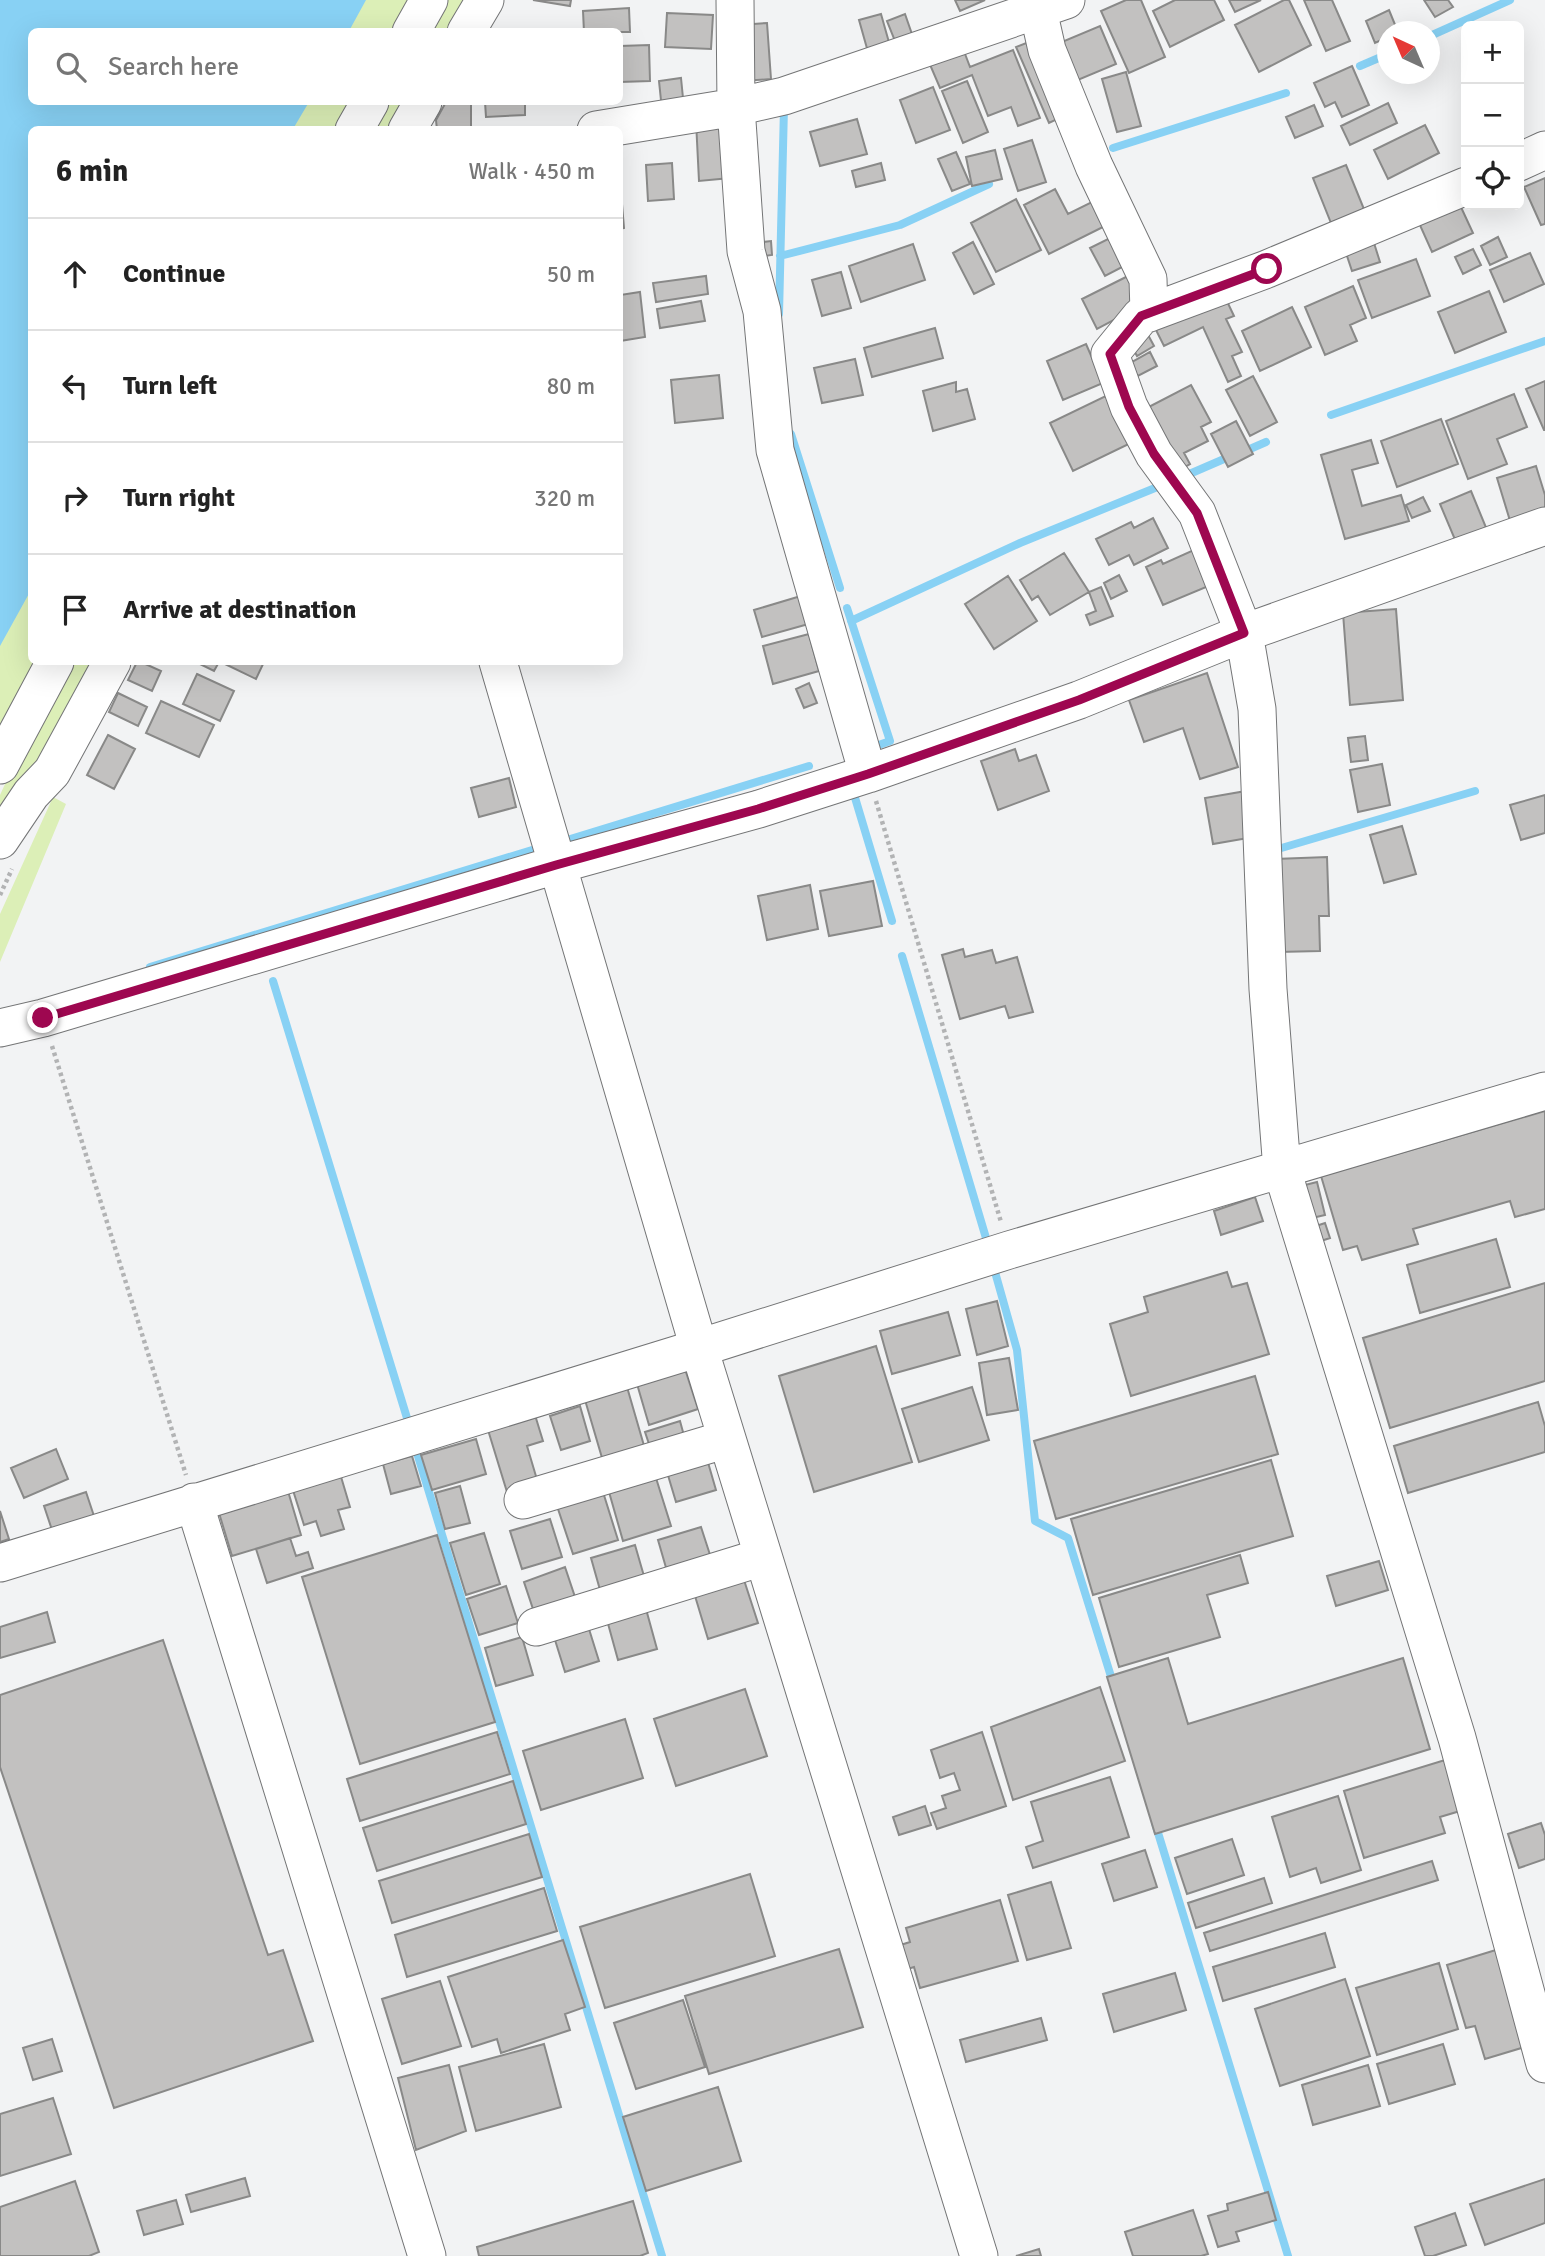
<!DOCTYPE html>
<html lang="en">
<head>
<meta charset="utf-8">
<style>
	body { margin:0; font-family:Signika,sans-serif; background:#f2f2f2; color:#222 }
	.controls { position:absolute; right:21px; top:21px; display:grid; overflow:hidden; border-radius:10px; box-shadow:0 7px 28px #0002 }
	.controls button { width:63px; height:63px; display:grid; place-items:center; padding:0; border:0; border-bottom:2px solid #e0e0e0; background:#fff; color:#222; font:35px sans-serif }
	.compass { position:absolute; left:1377px; top:21px; width:63px; height:63px; border-radius:50%; background:#fff; box-shadow:0 7px 28px #0002; rotate:316deg }
	.stop { position:absolute; width:21px; height:21px; margin:-16px; border:5px solid #9e0750; border-radius:50%; background:#fff }
	.stop.end { background:#9e0750; border-color:#fff; box-shadow:0 2px 7px #0008 }
	.list { margin:0; padding:0; list-style:none }
	h2 { display:flex; justify-content:space-between; align-items:center; height:91px; margin:0; padding:0 28px; font-size:30px }
	h2 small { font-size:23px; font-weight:400; color:#767676 }
	.list li { display:grid; grid-template-columns:46px 1fr auto; gap:21px; align-items:center; box-sizing:border-box; height:112px; padding:0 28px; border-top:2px solid #e0e0e0 }
	.list b { display:block; font-size:26px; white-space:nowrap }
	.list em { font-size:23px; font-style:normal; color:#767676 }
	.icon { flex:none; width:38px; height:38px; fill:none; stroke:currentColor; stroke-width:2; stroke-linecap:round; stroke-linejoin:round }
	.map { position:relative; flex:none; width:1545px; height:2256px; overflow:hidden }
	.search { position:absolute; background:#fff; box-shadow:0 7px 28px #0002; left:28px; top:28px; width:595px; height:77px; display:flex; align-items:center; gap:18px; box-sizing:border-box; padding:0 24px; border-radius:10px; color:#767676; font-size:26px }
	.panel { position:absolute; background:#fff; box-shadow:0 7px 28px #0002; left:28px; top:126px; width:595px; height:539px; border-radius:10px }
	.map>svg:first-child { display:block }
	.green { fill:#dcefb7 }
	.water { fill:#88d1f4 }
	.lines { fill:none; stroke-linecap:round; stroke-linejoin:round }
	.stream { stroke:#88d1f4; stroke-width:8 }
	.building { fill:#c2c1c0; stroke:#898988; stroke-width:2 }
	.minor-casing { stroke:#747576; stroke-width:39 }
	.path { stroke:#b2b3b4; stroke-width:4.5; stroke-dasharray:3.5 3.5; stroke-linecap:butt }
	.minor { stroke:#fff; stroke-width:37 }
	.route { stroke:#9e0750; stroke-width:9 }
</style>
</head>
<body>
<div class="map">
<svg width="1545" height="2256" viewBox="0 0 1545 2256">
	<rect width="100%" height="100%" fill="#f2f3f4"/>
	<!-- green -->
	<path class="green" d="M335,0h82l-18,31 -88,1z
		M444,0h33l-19,31 -33,1z
		M265,102h95l-16,27 -95,1z
		M384,102h32l-17,27 -31,1z
		M31,526l1,136h11l-43,75v-147z
		M72,662h30l-102,168v-35l12,-26z
		M53,797l13,7 -66,158v-48z"/>
	<!-- water -->
	<path class="water" d="M0,0h366l-17,31 -317,1v70h277l-16,27 -261,1 -1,460 -31,56z"/>
	<g class="lines">
		<!-- stream -->
		<path class="stream" d="M1430,36l80,-36
			M1360,66l28,-12
			M1113,148l173,-55
			M780,256l120,-31 89,-41
			M779,314l5,-207
			M1331,415l214,-74
			M791,434l49,154
			M1243,452l23,-10
			M1187,475l44,-19
			M847,608l43,133 -14,5
			M851,621l169,-78 135,-55
			M853,791l39,130
			M567,840l242,-74
			M1278,849l197,-58
			M902,956l84,282
			M150,967l382,-117
			M273,981l134,437
			M995,1272l22,78 18,171 33,17 45,145
			M418,1456l244,800
			M1155,1823l133,433"/>
	</g>
	<!-- building -->
	<path class="building" d="M533,0h38l-1,6z
		M955,0h30l-25,11z
		M1126,0h15l24,57 -36,16 -28,-62z
		M1175,0h39l10,20 -54,27 -17,-36z
		M1229,0h32l-26,12z
		M1284,0h5l22,45 -52,27 -24,-47z
		M1304,0h28l18,41 -24,10z
		M1424,0h24l5,7 -18,10z
		M629,8l1,24h-46l-1,-21z
		M1389,10l9,22h-10v5l-13,6 -9,-22z
		M667,13l46,2 -2,34 -46,-2z
		M881,14l11,39 -22,6 -11,-39z
		M905,14l9,26 -17,6 -10,-25z
		M767,23l4,56 -28,2 -4,-56z
		M1100,26l16,38 -43,18 -16,-38z
		M1034,40l32,75 -17,8 -33,-76z
		M649,45l1,36 -30,1v-36z
		M962,46l8,21 43,-17 27,68 -22,8 -7,-19 -23,9 -16,-41 -32,13 -12,-28z
		M1352,66l17,39 -27,12 -7,-15 -10,5 -11,-24z
		M1126,72l15,54 -24,6 -15,-53z
		M681,78l3,30 -22,2 -3,-29z
		M967,81l21,51 -25,11 -21,-52z
		M933,87l17,43 -34,13 -16,-43z
		M446,102h25v28h-34l-1,-10z
		M485,102h40v13l-39,2z
		M1388,103l9,20 -47,22 -9,-19z
		M1314,105l9,21 -28,12 -9,-21z
		M727,119l3,59 -31,3 -3,-60z
		M857,119l10,35 -47,12 -10,-34z
		M1425,125l14,28 -51,26 -14,-29z
		M1032,140l14,42 -28,9 -14,-42z
		M995,150l7,29 -30,7 -6,-29z
		M956,152l14,32 -18,7 -14,-32z
		M672,163l2,36 -26,2 -2,-36z
		M881,163l4,17 -29,7 -4,-16z
		M1346,165l22,54 -33,14 -22,-55z
		M1545,178v46l-4,1 -17,-38z
		M1055,189l13,25 30,-15 13,24 -62,31 -25,-49z
		M1016,199l25,51 -45,22 -25,-49z
		M622,204l2,24 -4,1v-24z
		M1460,205l13,28 -41,19 -13,-29z
		M1112,237l14,28 -21,11 -15,-28z
		M1498,237l9,20 -17,8 -9,-19z
		M771,241l1,14 -15,2 -2,-14z
		M973,242l21,42 -20,10 -21,-41z
		M1374,243l6,19 -28,9 -6,-18z
		M913,244l12,36 -64,22 -12,-36z
		M1473,249l8,16 -18,9 -8,-17z
		M1530,253l14,31 -40,18 -14,-32z
		M1416,259l14,37 -58,22 -14,-38z
		M841,272l10,36 -29,8 -10,-36z
		M1132,274l-1,37 -34,18 -15,-30z
		M706,276l2,18 -52,8 -3,-19z
		M1353,286l13,32 -16,7 7,16 -32,14 -20,-48z
		M1489,291l17,41 -51,21 -17,-41z
		M640,292l5,45 -25,4v-46z
		M1224,295l10,21 -8,3 16,33 -10,4 9,20 -13,6 -25,-55 -39,19 -9,-18z
		M701,301l4,20 -45,7 -3,-19z
		M1292,307l19,40 -51,24 -18,-40z
		M935,328l8,30 -71,19 -8,-29z
		M1147,333l7,13 -17,10 -7,-13z
		M1086,344l17,39 -40,17 -16,-39z
		M1150,352l7,14 -25,13 -7,-13z
		M855,359l8,36 -41,8 -8,-35z
		M719,375l4,43 -48,5 -4,-43z
		M1253,376l24,46 -27,14 -24,-46z
		M1545,381v49h-1l-18,-41z
		M956,382v10l11,-3 8,30 -42,12 -10,-40z
		M1191,385l20,37 -10,5 7,14 -24,12 6,11 -16,9 -33,-62z
		M1114,392l23,48 -64,31 -23,-48z
		M1514,394l13,33 -30,12 10,25 -39,15 -22,-58z
		M1441,419l17,45 -61,23 -16,-46z
		M1236,421l17,33 -25,13 -17,-33z
		M1371,440l7,23 -26,7 10,36 39,-11 8,26 -64,18 -24,-84z
		M1536,466l9,29v18l-34,11 -14,-46z
		M1471,491l16,39 -31,12 -16,-38z
		M1423,497l7,14 -18,7 -6,-13z
		M1153,518l15,30 -34,17 -5,-10 -20,10 -13,-26 35,-17 3,6z
		M1196,549l15,36 -48,20 -17,-38 15,-7 2,4z
		M1064,553l25,39 -39,23 -12,-19 -6,4 -12,-20z
		M1119,575l8,16 -16,8 -7,-16z
		M1008,576l29,45 -43,28 -29,-45z
		M1101,587l12,29 -23,9 -4,-10 10,-4 -7,-19z
		M804,595l8,28 -50,14 -8,-27z
		M1396,609l7,91 -53,5 -7,-92z
		M809,634l10,37 -46,13 -10,-38z
		M137,662h4l20,9 -9,20 -24,-11z
		M196,662h23l-5,9z
		M223,662h41l-8,17 -33,-16z
		M1207,673l31,94 -38,12 -17,-51 -39,14 -15,-42z
		M197,674l37,17 -14,30 -37,-17z
		M809,683l8,20 -13,5 -8,-19z
		M118,693l29,14 -9,19 -29,-14z
		M161,701l53,24 -15,32 -53,-24z
		M108,735l27,14 -21,40 -27,-14z
		M1365,736l3,24 -17,2 -3,-24z
		M1015,749l4,12 17,-6 13,36 -51,19 -17,-49z
		M1382,764l8,41 -32,7 -8,-42z
		M509,778l7,29 -37,10 -8,-29z
		M1246,791l8,46 -41,7 -8,-46z
		M1545,795v38l-24,7 -11,-35z
		M1402,826l14,48 -32,9 -14,-48z
		M1327,857l2,59h-10l1,35 -42,1 -3,-93z
		M873,881l9,45 -53,10 -9,-45z
		M810,885l8,44 -51,11 -9,-44z
		M963,949l2,8 27,-7 4,13 21,-6 16,55 -24,6 -4,-12 -45,13 -18,-64z
		M1545,1111v98l-30,8 -5,-16 -97,28 5,15 -56,16 -5,-14 -14,4 -22,-74z
		M1317,1182l8,33 -13,3 -7,-33z
		M1255,1197l8,24 -42,14 -7,-24z
		M1325,1223l5,15 -12,4 -5,-15z
		M1496,1239l14,48 -90,26 -13,-48z
		M1227,1272l5,15 15,-4 22,71 -138,42 -21,-72 38,-12 -4,-15z
		M1545,1283v98l-155,47 -27,-90z
		M997,1301l11,45 -31,9 -11,-46z
		M948,1312l12,43 -68,19 -12,-43z
		M876,1346l36,116 -98,30 -35,-116z
		M1009,1358l9,52 -31,5 -8,-52z
		M685,1369l13,40 -49,16 -12,-41z
		M1255,1376l23,78 -222,65 -22,-78z
		M627,1387l20,69 -42,12 -20,-68z
		M972,1387l17,53 -70,22 -17,-53z
		M1538,1402l7,24v26l-137,41 -14,-47z
		M580,1406l10,35 -29,9 -11,-34z
		M535,1415l8,26 -16,5 11,37 -31,9 -19,-62z
		M680,1421l6,22 -34,10 -7,-21z
		M476,1439l10,35 -54,16 -11,-35z
		M56,1449l12,30 -44,19 -13,-30z
		M412,1456l9,30 -30,8 -8,-30z
		M707,1459l9,31 -40,12 -9,-30z
		M1271,1460l22,76 -200,59 -22,-76z
		M339,1470l11,37 -12,3 6,19 -23,7 -5,-15 -12,4 -13,-41z
		M656,1478l15,48 -48,15 -14,-49z
		M285,1481l16,54 -69,21 -16,-53z
		M460,1486l10,37 -25,6 -10,-36z
		M86,1492l9,27 -42,14 -9,-27z
		M603,1492l15,48 -45,14 -16,-48z
		M0,1511l9,28 -9,3z
		M550,1519l12,38 -40,12 -12,-38z
		M701,1527l12,37 -44,14 -11,-38z
		M484,1533l16,51 -34,11 -16,-52z
		M437,1535l58,187 -135,42 -58,-187z
		M290,1538l6,18 12,-4 5,16 -46,15 -11,-34z
		M635,1545l11,38 -44,14 -11,-39z
		M1240,1555l8,28 -41,12 13,42 -101,30 -20,-69z
		M1379,1561l9,29 -52,16 -9,-30z
		M565,1567l12,36 -41,15 -12,-36z
		M744,1580l14,43 -50,16 -13,-43z
		M506,1586l12,37 -39,12 -12,-36z
		M646,1609l11,40 -39,11 -11,-40z
		M47,1612l8,30 -55,16v-31z
		M589,1629l10,32 -34,11 -10,-32z
		M522,1637l11,38 -37,11 -11,-38z
		M163,1640l105,315 15,-5 30,91 -199,67 -114,-341v-72z
		M1168,1658l20,66 215,-66 27,91 -275,85 -48,-157z
		M1100,1687l25,74 -112,39 -22,-73z
		M745,1689l22,67 -91,30 -22,-67z
		M625,1719l18,59 -102,32 -18,-59z
		M497,1732l13,42 -150,47 -13,-42z
		M982,1732l24,74 -69,23 -6,-16 15,-5 -4,-12 18,-6 -6,-17 -14,5 -9,-28z
		M1445,1760l15,51 -20,6 5,16 -81,25 -20,-67z
		M1110,1777l19,60 -96,31 -7,-21 17,-6 -12,-39z
		M513,1781l13,43 -149,47 -14,-43z
		M1338,1796l23,74 -40,13 -5,-15 -26,9 -18,-60z
		M925,1806l6,19 -32,10 -6,-18z
		M1541,1823l4,12v24l-26,9 -11,-34z
		M529,1834l13,43 -150,46 -13,-42z
		M1232,1839l12,36 -57,19 -12,-36z
		M1145,1850l12,37 -43,14 -12,-37z
		M1432,1861l6,19 -228,71 -6,-18z
		M750,1874l25,82 -170,52 -25,-81z
		M1264,1878l8,25 -76,25 -8,-25z
		M1051,1882l20,66 -44,12 -19,-65z
		M544,1888l13,43 -150,46 -12,-42z
		M1000,1900l18,61 -98,27 -6,-21 -13,4 -7,-24 16,-5 -4,-14z
		M1325,1933l10,34 -112,34 -10,-34z
		M563,1940l22,67 -20,7 5,16 -69,23 -4,-14 -25,8 -24,-70z
		M839,1949l24,78 -154,47 -24,-78z
		M1499,1949l29,97 -43,13 -10,-33 -9,2 -19,-63z
		M1439,1963l19,66 -81,26 -21,-67z
		M1175,1973l11,37 -72,22 -11,-38z
		M1345,1979l25,77 -90,30 -25,-77z
		M440,1981l21,65 -59,18 -20,-65z
		M683,2000l22,67 -69,22 -22,-66z
		M1041,2018l6,22 -81,22 -6,-22z
		M52,2039l10,32 -29,9 -10,-32z
		M544,2044l17,63 -85,24 -17,-64z
		M1443,2044l12,40 -66,20 -12,-40z
		M449,2065l17,66 -50,19 -18,-72z
		M1368,2065l12,41 -67,19 -11,-40z
		M718,2087l23,74 -95,30 -23,-74z
		M53,2098l18,56 -71,22v-62z
		M245,2178l5,18 -59,16 -5,-17z
		M1545,2179v44l-60,22 -15,-41z
		M75,2181l24,71 -10,4h-89v-49z
		M1268,2192l8,28 -40,12 3,9 -21,6 -10,-31 20,-6 -1,-6z
		M176,2200l7,24 -39,11 -7,-24z
		M633,2201l15,52 -8,3h-161l-2,-9z
		M1193,2210l15,44 -7,2h-68l-8,-24z
		M1455,2213l11,32 -33,11h-8l-10,-29z
		M1039,2249l2,7h-25z"/>
	<g class="lines">
		<!-- minor casing -->
		<g class="minor-casing">
			<path id="minor" d="M735,0l1,107 10,144 16,60 13,139 93,324
				M1038,10l9,40 47,116 54,113 1,34
				M411,32l18,-32
				M466,32l19,-32
				M354,130l16,-28
				M407,130l16,-28
				M596,130l140,-23 48,-11 282,-96
				M1519,162l26,-12
				M1466,186l-199,83 -126,47 -31,38 19,53 25,47 43,59 47,120 13,76 11,280 14,181 175,568 88,326
				M498,662l201,686 280,908
				M0,765l55,-103
				M0,840l31,-46 21,-22 60,-110
				M0,1028l43,-10 513,-153 203,-56 109,-35 211,-74 165,-67 301,-107
				M523,1500l204,-61
				M194,1502l233,754
				M0,1563l699,-215 310,-98 536,-159
				M536,1627l227,-70"/>
		</g>
		<!-- path -->
		<path class="path" d="M876,801l125,421
			M0,895l12,-26
			M52,1046l134,429"/>
		<!-- minor -->
		<use href="#minor" class="minor"/>
	</g>
	<g class="lines">
		<!-- route -->
		<path class="route" d="M43,1018l513,-153 202,-56 110,-35 211,-74 165,-67 -47,-120 -43,-59 -25,-47 -19,-53 31,-38 126,-47"/>
	</g>
</svg>
<div class="controls">
<button>+</button>
<button>−</button>
<button><svg class="icon" aria-label="locate" viewBox="0 0 24 24"><circle cx="12" cy="12" r="6"/><path d="M12 2v4M12 18v4M2 12h4M18 12h4"/></svg></button>
</div>
<svg class="compass" viewBox="-18 -18 36 36"><path d="M0-13l5 13h-10z" fill="#e53935"/><path d="M0 13l5-13h-10z" fill="#767676"/></svg>
<div class="stop" style="left:1267px;top:269px"></div>
<div class="stop end" style="left:43px;top:1018px"></div>
<div class="search"><svg class="icon" aria-label="search" viewBox="0 0 24 24"><circle cx="10" cy="10" r="6"/><path d="M15 15l6 6"/></svg>Search here</div>
<section class="panel">
<h2>6 min<small>Walk · 450 m</small></h2>
<ul class="list">
<li><svg class="icon" aria-label="ahead" viewBox="0 0 24 24"><path d="M12 20V5M6 11l6-6 6 6"/></svg><div><b>Continue</b></div><em>50 m</em></li>
<li><svg class="icon" aria-label="left" viewBox="0 0 24 24"><path d="M17 20v-9H6M10 6l-5 5 5 5"/></svg><div><b>Turn left</b></div><em>80 m</em></li>
<li><svg class="icon" aria-label="right" viewBox="0 0 24 24"><path d="M7 20v-9h11M14 6l5 5-5 5"/></svg><div><b>Turn right</b></div><em>320 m</em></li>
<li><svg class="icon" aria-label="arrive" viewBox="0 0 24 24"><path d="M6 21V4h12l-3 4 3 4H6"/></svg><div><b>Arrive at destination</b></div></li>
</ul>
</section>
</div>
</body>
</html>
